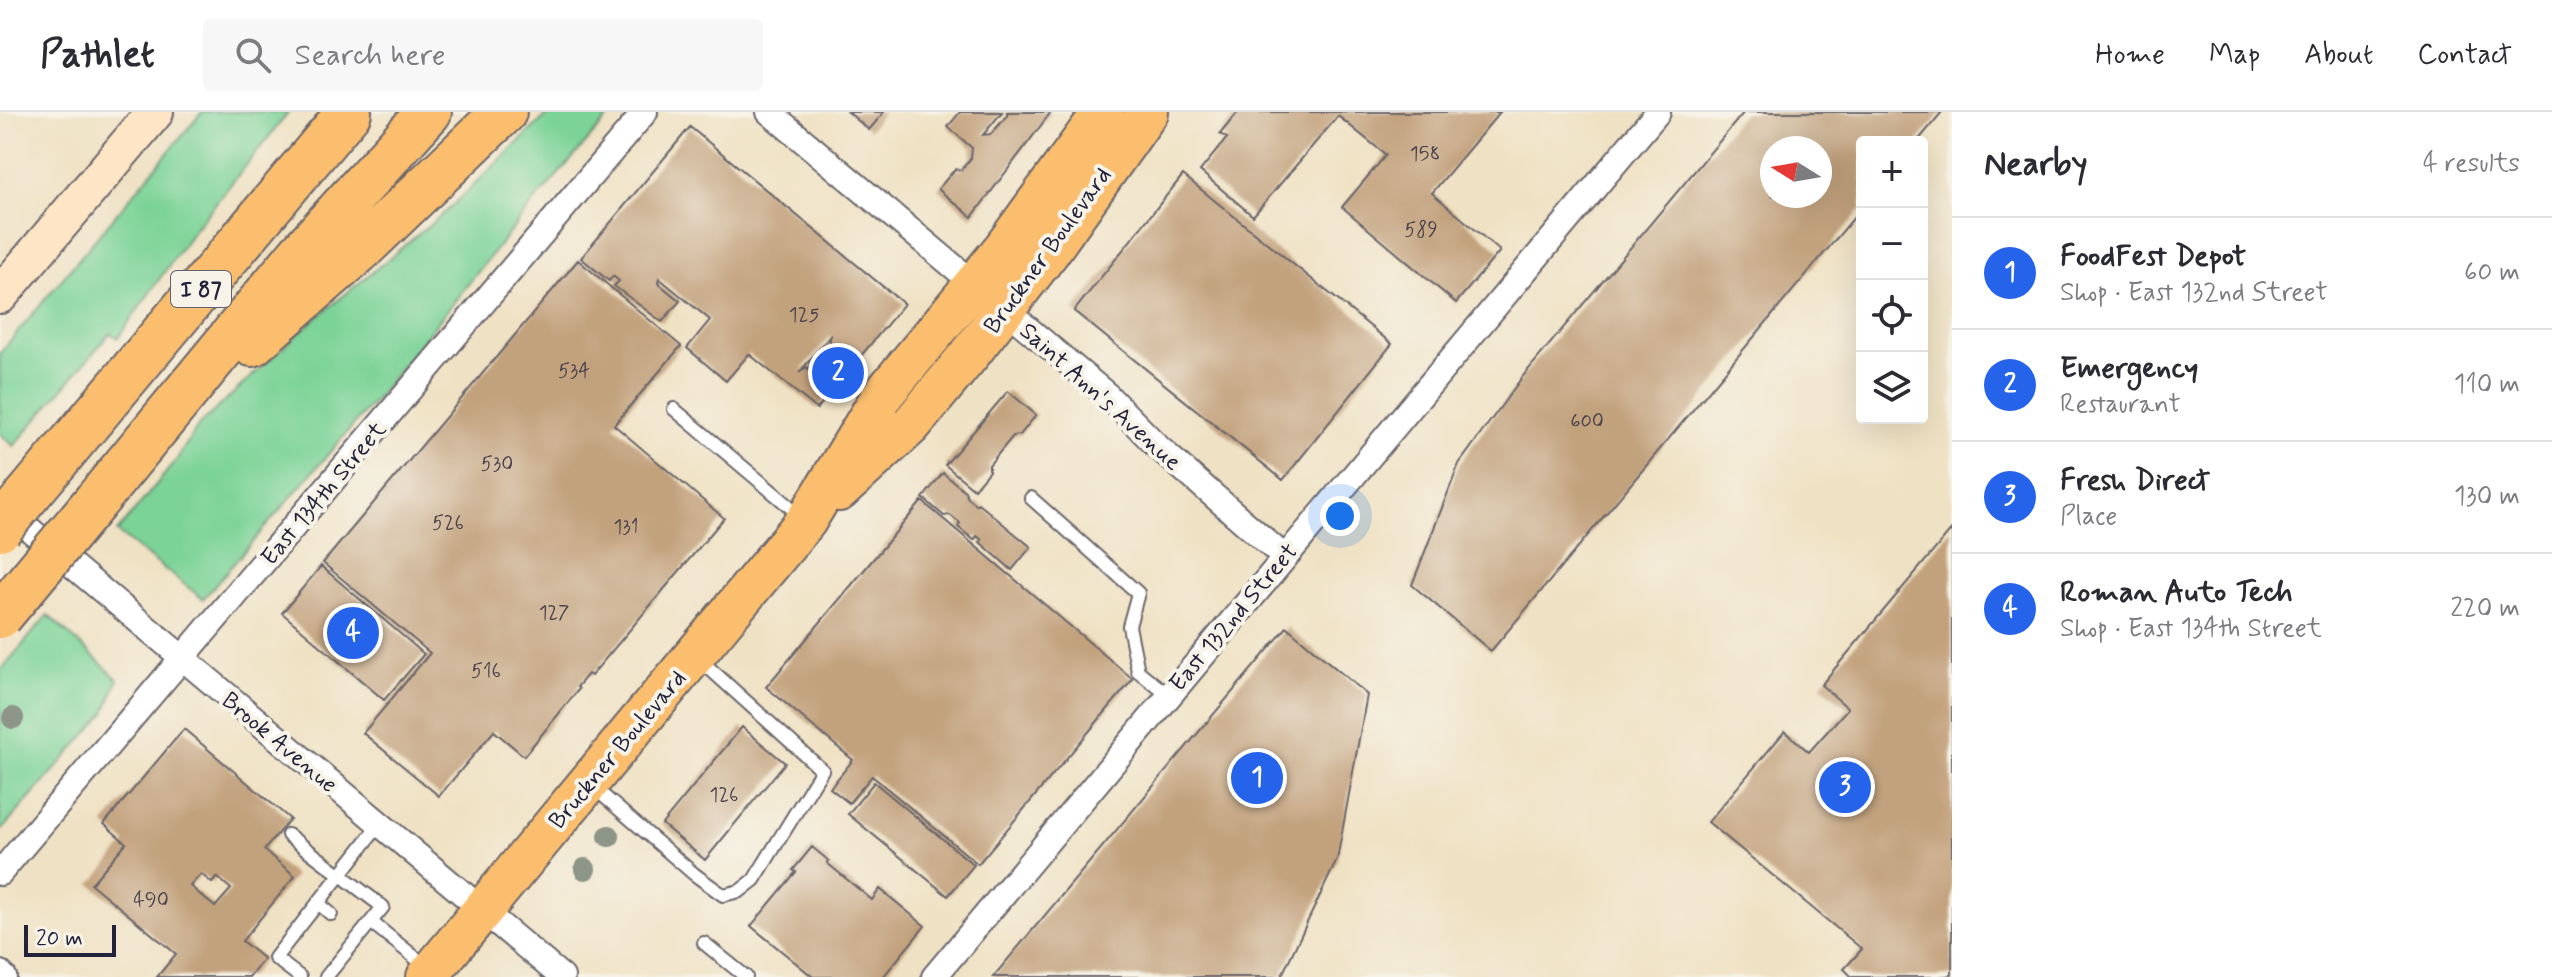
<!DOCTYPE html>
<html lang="en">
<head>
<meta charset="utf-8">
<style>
	body { margin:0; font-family:Mynerve,sans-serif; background:#f7f7f7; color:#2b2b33 }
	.controls { position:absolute; right:24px; top:24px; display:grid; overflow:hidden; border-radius:8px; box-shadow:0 8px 32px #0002 }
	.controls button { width:72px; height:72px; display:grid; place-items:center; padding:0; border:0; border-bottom:2px solid #e1e1e2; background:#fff; color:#2b2b33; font:40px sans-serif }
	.compass { position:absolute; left:1760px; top:24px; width:72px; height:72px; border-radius:50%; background:#fff; box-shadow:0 8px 32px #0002; rotate:281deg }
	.scale { position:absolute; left:24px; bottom:20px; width:92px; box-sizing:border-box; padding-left:8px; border:4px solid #22223b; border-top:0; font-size:22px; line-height:28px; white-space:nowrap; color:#22223b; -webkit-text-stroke:6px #f7f3e8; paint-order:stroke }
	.you { position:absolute; left:1340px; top:404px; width:28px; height:28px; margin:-20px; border:6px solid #fff; border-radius:50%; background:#1a73e8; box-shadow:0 0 0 12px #1a73e833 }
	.badge { display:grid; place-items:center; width:52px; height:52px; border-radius:50%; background:#2563eb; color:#fff; font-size:26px; font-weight:700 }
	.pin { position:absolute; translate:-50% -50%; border:4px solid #fff; box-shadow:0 2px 8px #0006 }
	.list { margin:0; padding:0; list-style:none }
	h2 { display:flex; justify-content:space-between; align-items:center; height:104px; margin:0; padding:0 32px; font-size:34px }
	h2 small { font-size:26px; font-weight:400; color:#7c7c81 }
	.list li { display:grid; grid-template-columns:52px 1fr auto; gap:24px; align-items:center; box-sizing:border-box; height:112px; padding:0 32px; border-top:2px solid #e1e1e2 }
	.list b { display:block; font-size:30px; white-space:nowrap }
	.list p { margin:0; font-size:26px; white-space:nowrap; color:#7c7c81 }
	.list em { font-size:26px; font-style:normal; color:#7c7c81 }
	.icon { flex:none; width:44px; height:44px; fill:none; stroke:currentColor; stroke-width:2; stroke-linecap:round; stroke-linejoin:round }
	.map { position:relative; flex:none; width:1952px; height:865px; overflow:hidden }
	header { display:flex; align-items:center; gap:48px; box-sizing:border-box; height:112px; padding:0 40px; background:#fff; border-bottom:2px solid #e1e1e2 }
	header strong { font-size:38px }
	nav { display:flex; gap:44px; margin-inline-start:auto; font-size:28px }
	.search { width:560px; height:72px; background:#f7f7f7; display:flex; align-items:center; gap:20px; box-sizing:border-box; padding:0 28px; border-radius:8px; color:#7c7c81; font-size:30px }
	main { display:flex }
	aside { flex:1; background:#fff }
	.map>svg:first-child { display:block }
	.green { fill:#7cd397; stroke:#4f7a69; stroke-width:2 }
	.building { fill:#c2a17d; fill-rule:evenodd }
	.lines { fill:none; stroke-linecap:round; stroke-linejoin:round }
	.service-casing { stroke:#6a656b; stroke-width:16 }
	.minor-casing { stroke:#6a656b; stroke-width:28 }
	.secondary-casing { stroke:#6a656b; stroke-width:40 }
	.primary-casing { stroke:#6a656b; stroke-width:44 }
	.motorway-casing { stroke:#6a656b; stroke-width:48 }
	.service { stroke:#fff; stroke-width:12 }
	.minor { stroke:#fff; stroke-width:24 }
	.secondary { stroke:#fde5c5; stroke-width:36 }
	.primary { stroke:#fbbe6e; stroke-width:40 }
	.motorway { stroke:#fbbe6e; stroke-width:44 }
	.motorway-bridge-casing { stroke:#6a656b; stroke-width:48; stroke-linecap:butt }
	.motorway-bridge { stroke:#fbbe6e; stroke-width:44 }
	.tree { fill:#8d9588 }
	.labels { text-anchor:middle; stroke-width:8; stroke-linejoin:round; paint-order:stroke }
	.number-label { font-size:20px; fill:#4a424c }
	.shield { fill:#f7f3e8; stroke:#62616f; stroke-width:2 }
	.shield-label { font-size:22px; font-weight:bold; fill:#22223b }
	.street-label { font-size:24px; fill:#22223b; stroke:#f7f3e8 }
</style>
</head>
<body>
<header>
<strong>Pathlet</strong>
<div class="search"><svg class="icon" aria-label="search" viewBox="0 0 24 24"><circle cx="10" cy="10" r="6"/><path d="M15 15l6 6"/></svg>Search here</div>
<nav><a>Home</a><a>Map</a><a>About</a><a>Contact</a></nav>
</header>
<main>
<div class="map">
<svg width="1952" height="865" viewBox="0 0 1952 865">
	<rect width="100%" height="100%" fill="#f7f3e8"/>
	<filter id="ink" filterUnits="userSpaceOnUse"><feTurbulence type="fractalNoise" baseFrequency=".0125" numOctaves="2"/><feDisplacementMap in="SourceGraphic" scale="16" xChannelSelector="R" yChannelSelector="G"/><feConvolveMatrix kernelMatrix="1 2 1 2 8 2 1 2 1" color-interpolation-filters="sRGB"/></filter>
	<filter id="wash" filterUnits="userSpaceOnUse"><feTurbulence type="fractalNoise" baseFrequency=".006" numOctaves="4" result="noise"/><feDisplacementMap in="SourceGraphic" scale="32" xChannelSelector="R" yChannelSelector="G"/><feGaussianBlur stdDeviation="1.8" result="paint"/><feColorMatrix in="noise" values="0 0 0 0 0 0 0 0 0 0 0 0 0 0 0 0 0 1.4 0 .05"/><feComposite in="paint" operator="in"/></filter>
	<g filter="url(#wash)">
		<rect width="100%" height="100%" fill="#efe1c3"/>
		<!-- green -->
		<path class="green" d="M202,0h87l-96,119 -75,107 -8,-5 -96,113 -14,-12v-81z
			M550,0h63l-79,90 -159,198 -172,199 -86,-67 58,-70 24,-37 104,-96 146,-120z
			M48,503l70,64 -13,34 -105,119v-161z"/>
		<g id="blocks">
			<!-- building -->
			<path class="building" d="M848,0h36l-15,18z
				M960,0h42l-19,23 8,-1 16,-18v-4h44l-79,105 -34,-28 17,-20 6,1 10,-12 1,-10 -24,-21z
				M1238,0h262l-68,81 68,58 -44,52 -114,-96 44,-52 -48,-39 -85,100 -53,-45 27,-33 -7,-4z
				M1744,0h198l-25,30h-55v66l-371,443 -79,-66 47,-121 64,-88zM1772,36h48v48h-48z
				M690,15l214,177 -87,105 -68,-55 -23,27 -39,-33 23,-28 -51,-42 -1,5 22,18 -18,21 -48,-36 5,-5 -6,-5 -4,5 -28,-23zM830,224v7l-22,26 -2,-2 -7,6z
				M1183,63l209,169 -109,136 -209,-169z
				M578,148l103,86 -67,79 110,93 -133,158 -3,-2 -11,13 2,2 -55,67 -30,-25 -55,65 -76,-63 67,-80 -107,-90z
				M1008,279l28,24 -16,20 -7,1 -24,29v6l-15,18 -29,-24z
				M943,361l22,18 2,6 9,8 2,-2 53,44 -19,23 -32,-28 2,-2 -5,-4 -3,4 -16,-13 2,-4 -10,-8 -6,1 -21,-18z
				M922,389l211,178 -155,185 -106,-88 -23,27 -19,-15 23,-28 -87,-73z
				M1952,417v446l-13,2h-87l-8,-8 18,-20 -154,-127 77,-91 24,21 39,-44 -27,-23z
				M321,454l103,88 -40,46 -102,-87z
				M1287,515l80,68 -30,165 -56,117h-288z
				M742,615l43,36 -80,97 -43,-36z
				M184,617l106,90 -26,31 31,26 -53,65 22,18 -15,18h-92l19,-23 -85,-70 35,-41 -22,-19zM201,762l11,9 5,-6 14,12 -16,18 -25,-21z
				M874,670l100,83 -26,31 -100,-82z
				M812,735l17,14 -2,2 45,37 8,-11 45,37 -42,51h-70l-62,-51 45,-54 -3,-2z"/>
		</g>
	</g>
	<g filter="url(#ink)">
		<use href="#blocks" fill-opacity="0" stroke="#6a656b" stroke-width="2"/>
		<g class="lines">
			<!-- service casing -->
			<g class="service-casing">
				<path id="service" d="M674,297l127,107
					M1031,386l107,95 -9,33 9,45 30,24
					M591,673l103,89 29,21 17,-4 14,-11 68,-110 -123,-111
					M288,723l95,72 -57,70
					M318,791l13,11
					M371,810l57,46
					M704,831l42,34
					M300,865l-25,-19 104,-133"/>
			</g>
			<!-- minor casing -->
			<g class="minor-casing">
				<path id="minor" d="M769,0l338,283 52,53 125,109
					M3,395l559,470
					M0,761l645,-761
					M0,861l4,4
					M934,865l724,-865"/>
			</g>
			<!-- secondary casing -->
			<g class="secondary-casing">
				<path id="secondary" d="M0,183l155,-183"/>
			</g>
			<!-- primary casing -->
			<g class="primary-casing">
				<path id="primary" d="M839,379l72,-66 58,-70 80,-103 99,-140
					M427,865l379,-456 75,-124 123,-149 99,-136"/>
			</g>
			<!-- motorway casing -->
			<g class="motorway-casing">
				<path id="motorway" d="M252,232l108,-94 144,-138
					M53,353l296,-353
					M96,389l203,-246 130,-143"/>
			</g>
			<!-- service -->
			<use href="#service" class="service"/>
			<!-- minor -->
			<use href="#minor" class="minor"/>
			<!-- secondary -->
			<use href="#secondary" class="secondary"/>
			<!-- primary -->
			<use href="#primary" class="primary"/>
			<!-- motorway -->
			<use href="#motorway" class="motorway"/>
			<!-- motorway-bridge casing -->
			<g class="motorway-bridge-casing">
				<path id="motorway-bridge" d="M0,416l53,-63
					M0,504l96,-115"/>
			</g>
			<!-- motorway-bridge -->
			<use href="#motorway-bridge" class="motorway-bridge"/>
		</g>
		<!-- trees -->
		<g class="tree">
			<circle cx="13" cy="606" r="11"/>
			<circle cx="609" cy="724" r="11"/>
			<circle cx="585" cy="757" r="11"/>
		</g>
	</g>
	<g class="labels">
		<!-- number labels -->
		<g class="number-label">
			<text x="1425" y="48">158</text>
			<text x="1421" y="124">589</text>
			<text x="804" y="209">125</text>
			<text x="574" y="265">534</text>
			<text x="1587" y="315">600</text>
			<text x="497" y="358">530</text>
			<text x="448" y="417">526</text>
			<text x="626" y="421">131</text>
			<text x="554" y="507">127</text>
			<text x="486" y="565">516</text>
			<text x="724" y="689">126</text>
			<text x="151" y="794">490</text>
		</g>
		<!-- shield labels -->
		<rect class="shield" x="171" y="159" width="60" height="36" rx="6"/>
		<g class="shield-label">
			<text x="201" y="185">I 87</text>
		</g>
		<!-- street labels -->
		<g class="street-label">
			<text transform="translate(1047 138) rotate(-54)" y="8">Bruckner Boulevard</text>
			<text transform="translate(1101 284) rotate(42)" y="8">Saint Ann's Avenue</text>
			<text transform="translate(323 381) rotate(-50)" y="8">East 134th Street</text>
			<text transform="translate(1233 505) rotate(-50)" y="8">East 132nd Street</text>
			<text transform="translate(280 630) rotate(40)" y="8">Brook Avenue</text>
			<text transform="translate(617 637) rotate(-50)" y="8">Bruckner Boulevard</text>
		</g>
	</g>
</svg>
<div class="controls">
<button>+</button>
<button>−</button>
<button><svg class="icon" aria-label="locate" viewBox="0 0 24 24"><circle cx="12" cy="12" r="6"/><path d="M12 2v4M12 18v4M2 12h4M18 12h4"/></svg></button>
<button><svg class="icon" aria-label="layers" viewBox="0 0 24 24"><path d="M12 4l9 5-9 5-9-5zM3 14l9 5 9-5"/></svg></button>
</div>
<svg class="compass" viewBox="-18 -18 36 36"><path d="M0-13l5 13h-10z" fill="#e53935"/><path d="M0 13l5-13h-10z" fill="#7c7c81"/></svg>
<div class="scale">20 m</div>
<div class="you"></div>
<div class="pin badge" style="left:1257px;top:666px">1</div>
<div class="pin badge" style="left:838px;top:261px">2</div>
<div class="pin badge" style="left:1845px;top:675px">3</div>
<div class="pin badge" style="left:353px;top:521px">4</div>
</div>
<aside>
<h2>Nearby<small>4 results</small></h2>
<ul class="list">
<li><span class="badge">1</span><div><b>FoodFest Depot</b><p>Shop · East 132nd Street</p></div><em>60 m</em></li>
<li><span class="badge">2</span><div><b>Emergency</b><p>Restaurant</p></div><em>110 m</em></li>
<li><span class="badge">3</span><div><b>Fresh Direct</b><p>Place</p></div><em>130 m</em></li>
<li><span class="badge">4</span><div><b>Roman Auto Tech</b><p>Shop · East 134th Street</p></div><em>220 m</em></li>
</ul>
</aside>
</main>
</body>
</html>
